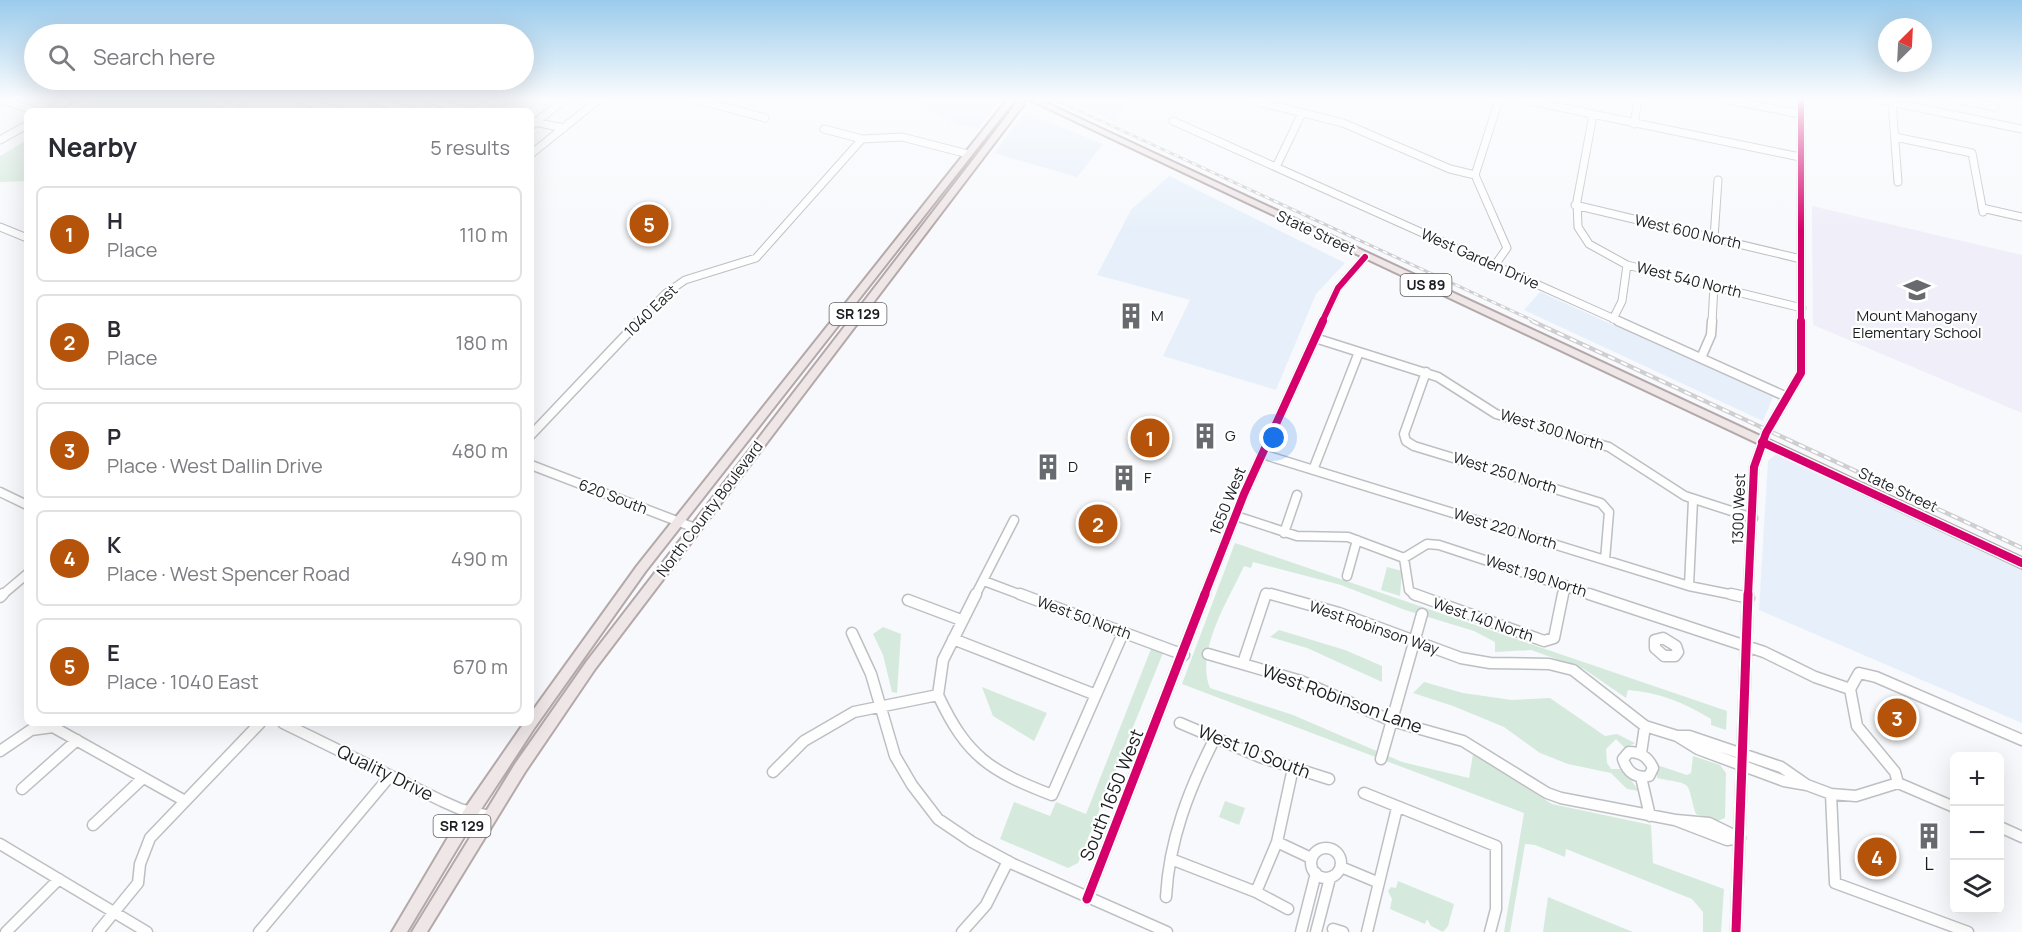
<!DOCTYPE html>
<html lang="en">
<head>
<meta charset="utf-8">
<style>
	body { margin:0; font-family:Manrope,sans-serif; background:#f2f2f3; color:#2b2b33 }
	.controls { position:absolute; right:18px; bottom:18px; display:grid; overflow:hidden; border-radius:9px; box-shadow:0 6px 24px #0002 }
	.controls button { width:54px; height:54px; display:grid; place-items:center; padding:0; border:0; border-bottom:2px solid #e1e1e2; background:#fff; color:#2b2b33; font:30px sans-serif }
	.compass { position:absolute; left:1878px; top:18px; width:54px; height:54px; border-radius:50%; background:#fff; box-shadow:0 6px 24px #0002; rotate:24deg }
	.you { position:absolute; left:1274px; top:438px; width:21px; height:21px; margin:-15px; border:4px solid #fff; border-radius:50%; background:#1a73e8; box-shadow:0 0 0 9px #1a73e833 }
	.badge { display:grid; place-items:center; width:39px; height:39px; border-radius:50%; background:#b45309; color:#fff; font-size:20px; font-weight:700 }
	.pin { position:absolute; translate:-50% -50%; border:3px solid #fff; box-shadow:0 2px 6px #0006 }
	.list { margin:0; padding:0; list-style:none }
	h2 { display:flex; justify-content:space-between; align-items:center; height:78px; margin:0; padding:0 24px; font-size:26px }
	h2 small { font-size:20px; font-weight:400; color:#7c7c81 }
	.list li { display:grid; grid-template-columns:39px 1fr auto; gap:18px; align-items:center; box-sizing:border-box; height:96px; margin:0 12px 12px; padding:0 12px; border:2px solid #e1e1e2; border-radius:9px }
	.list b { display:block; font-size:22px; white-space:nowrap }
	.list p { margin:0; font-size:20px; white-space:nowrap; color:#7c7c81 }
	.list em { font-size:20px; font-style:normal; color:#7c7c81 }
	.icon { flex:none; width:33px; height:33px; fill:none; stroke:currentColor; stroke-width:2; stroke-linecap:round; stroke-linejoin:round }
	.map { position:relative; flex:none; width:2022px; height:932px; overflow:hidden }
	.search { position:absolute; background:#fff; box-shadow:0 6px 24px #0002; left:24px; top:24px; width:510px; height:66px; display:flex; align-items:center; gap:15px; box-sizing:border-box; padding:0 21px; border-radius:33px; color:#7c7c81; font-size:22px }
	.panel { position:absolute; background:#fff; box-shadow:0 6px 24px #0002; left:24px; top:108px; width:510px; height:618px; border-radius:9px }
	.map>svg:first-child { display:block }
	.built { fill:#e7f0fa }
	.education { fill:#f0eef9 }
	.green { fill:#d5eadd }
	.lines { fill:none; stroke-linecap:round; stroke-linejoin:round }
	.minor-far2-casing { stroke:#bdbfc2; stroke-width:9 }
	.minor-far1-casing { stroke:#bdbfc2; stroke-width:11 }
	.minor-casing { stroke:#bdbfc2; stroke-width:13 }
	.major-casing { stroke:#b5a8a9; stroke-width:4 }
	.minor-far2 { stroke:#fefeff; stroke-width:7 }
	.minor-far1 { stroke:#fefeff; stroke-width:8 }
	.minor { stroke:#fefeff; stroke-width:10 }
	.major { fill:#eee6e7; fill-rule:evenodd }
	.rail-far1-casing { stroke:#cfcfd1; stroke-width:3 }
	.rail-casing { stroke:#cfcfd1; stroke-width:4.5 }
	.rail-far1 { stroke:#fff; stroke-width:1.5; stroke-dasharray:5; stroke-linecap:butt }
	.rail { stroke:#fff; stroke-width:2; stroke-dasharray:7; stroke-linecap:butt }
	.cycleway-far2-casing { stroke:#fff; stroke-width:9 }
	.cycleway-far1-casing { stroke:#fff; stroke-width:11 }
	.cycleway-casing { stroke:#fff; stroke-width:13 }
	.cycleway-far2 { stroke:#d6006c; stroke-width:6 }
	.cycleway-far1 { stroke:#d6006c; stroke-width:8 }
	.cycleway { stroke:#d6006c; stroke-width:9 }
	.labels { text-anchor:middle; stroke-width:4.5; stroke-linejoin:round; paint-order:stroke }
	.shield { fill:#fff; stroke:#5f6164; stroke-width:1.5 }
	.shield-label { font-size:14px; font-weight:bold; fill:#1a1d21 }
	.street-label { font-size:15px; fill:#1a1d21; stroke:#fff }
	.poi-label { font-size:15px; fill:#1a1d21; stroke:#fff; text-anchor:start }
	.near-street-label { font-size:18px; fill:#1a1d21; stroke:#fff }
	.near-poi-label { font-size:18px; fill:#1a1d21; stroke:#fff }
</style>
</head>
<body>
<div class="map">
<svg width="2022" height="932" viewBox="0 0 2022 932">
	<rect width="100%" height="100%" fill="#f7f9fc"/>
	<!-- built -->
	<path class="built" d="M913,100h87l-22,29 -27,-7z
		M1066,100h63l-15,21z
		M1025,112l78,32 -26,33 -83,-24z
		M1169,176l176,87 -29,31 -40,96 -113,-34 27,-56 -93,-25 34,-65z
		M1540,292l233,105 -10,24 -239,-111z
		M1776,454l246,116v153l-263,-113 9,-149z"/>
	<!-- education -->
	<path class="education" d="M1812,206l210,49v158l-209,-88z"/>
	<!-- green -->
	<path class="green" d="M97,100h104l36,11h-160z
		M27,140v41l-27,1v-26z
		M1235,543l492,168 -1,19 -15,-5v-6c-26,-16 -53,-27 -83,-29l-2,8 -42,-29 -53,-19 -36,2v-10l-21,-11 -69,-21 -64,-25 -88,-23 -2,6 -7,-2c-16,35 -49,85 -34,122l83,27 109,47 67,16 4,-24 79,50 99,21 2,38 71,26 -3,43h-18v-20l-11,-13 -126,-50 -1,8 -30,-12 -10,-1 -15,88h-6l20,-119 -342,-129z
		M1387,567l15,4 -2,25 -19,-6z
		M883,627l18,7 -4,59 -5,-1 -9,-37 -10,-21z
		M1279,630l66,20 37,16v16l-75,-34 -37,-11z
		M1151,649l12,4 -85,210 -10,5 -68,-29 14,-37 36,14 6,-14 30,12z
		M1424,682l39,11 49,7 38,-2 55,38 12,-2 18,9 -10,5 -9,-9 -10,10 1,14 4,6h12l16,22 -12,-2 -16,-16 -43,-9 -28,-11 -36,-26 -51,-21 -40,-13z
		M982,687l65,26 -13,28 -41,-25z
		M1693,756l27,9 6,8 -1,45 -8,3 -21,-7c-11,-35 0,-28 -39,-36v-13l30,10 4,-2z
		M1225,801l20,7 -6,17 -20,-8z
		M1398,881l56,23 -6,22 -5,6 -12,-6 -4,-7 -2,5 -35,-15 2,-10 -4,-8 3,-4 5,1z
		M1548,897l75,31 10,4h-90z"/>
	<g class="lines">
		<!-- minor-far2 casing -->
		<g class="minor-far2-casing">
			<path id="minor-far2" d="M3,100l32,11
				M300,100l38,11
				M373,100l38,11
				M430,100l37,11
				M698,100l67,18
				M1251,100l92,23 107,46 25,6
				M1524,100l276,57
				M1729,100l71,14
				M1801,100v222
				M1881,100l141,29
				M1960,100l35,7 -2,-7
				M1892,102l6,80
				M49,111l21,-11
				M222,111l19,-11
				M476,111l17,-11
				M1593,115l-16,86 1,26 11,17 38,21 175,43
				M1173,121l448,201
				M534,122l30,6
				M1634,124l4,-24
				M531,126l33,-26
				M824,129l38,10 40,-2 66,17
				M1895,137l77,16 11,59
				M0,140l27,-15
				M531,154l67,-54
				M1276,167l26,-54
				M1575,205l226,54
				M1982,208l40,9
				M0,227l27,11
				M1714,238l4,-58
				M1495,265l12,-17 -32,-73 24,-75
				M1613,319l9,-18 5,-36
				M638,322l27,-28 20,-14 71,-22 106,-119
				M1322,322l16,-34 27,-31
				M1712,322l2,-36"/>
		</g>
		<!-- minor-far1 casing -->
		<g class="minor-far1-casing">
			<path id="minor-far1" d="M1618,321l169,76
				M1315,338l123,39 58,37 113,33 76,49 68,22
				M1701,358l10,-23 1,-14
				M1426,372l-22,62 2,7 8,5 187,57 8,9 -4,48
				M531,435l108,-114
				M1262,454l427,132 50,10
				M531,465l164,63
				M1313,470l46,-118
				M0,492l27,13
				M1236,516l61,20 51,1 56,21
				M1284,533l13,-38
				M1404,558l23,-14 12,1 155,51
				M1404,558l5,32 7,6
				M1347,576l10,-36
				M984,581l40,15
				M1689,586l4,-86
				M1,596l26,-22
				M975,596l39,-76
				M1204,596l40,-102 79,-173
				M1265,596l1,-3 11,3
				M1563,596l2,-11
				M1748,596l6,-129 12,-34 35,-60v-52"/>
		</g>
		<!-- minor casing -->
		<g class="minor-casing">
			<path id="minor" d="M1020,594l164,61
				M1271,594l68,19 122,45 29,5 59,1 24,6 72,56 32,10 21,13 86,32 23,4
				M1414,594l130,47 10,-3 9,-44
				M1589,594l175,58 51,25 35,12
				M1731,594l18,4
				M0,597l3,-3
				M908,600l53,20
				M852,633l19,41 24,82 17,29 26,34 34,23 41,22 154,68
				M1663,638l13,8 2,6 -3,4h-11l-9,-8v-8z
				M953,639l143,56
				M1208,654l93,27 91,40 71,20 84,52 14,5 114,22 52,20 13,-2
				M1243,663l23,-69
				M938,695c29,62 52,76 114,100l71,-162
				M938,695l5,-35 33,-66
				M283,723l159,78 18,8 30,7
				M1180,723l80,34 69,22
				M1677,736h12l92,31 26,18 24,9 25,2 42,-13 56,24
				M0,751l31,-21 22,-3 132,74
				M1629,752c12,0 19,5 24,16l-4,8c-13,3 -22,-4 -26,-17z
				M1641,753l4,-27
				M1381,759l41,-145
				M773,772l31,-31 50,-29 84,-17
				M1641,777l9,39
				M1898,783l-3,-11 -38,-46 -7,-37 9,-16 17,4 146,63
				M22,789l55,-49
				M1364,793l132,53v63l-6,23
				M1831,794l4,89 133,49
				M1676,820l33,3 31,15
				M93,825l50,-47
				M2000,827l22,10
				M1277,842l34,16
				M0,844l147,88
				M1311 863a15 15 0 1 1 30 0a15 15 0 1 1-30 0Z
				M1171,859l85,33 32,17
				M1341,867l36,15
				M1256,892l21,-50 16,-74
				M1166,897c3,-57 23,-108 49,-159
				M1087,899l118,-305
				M1333,929l10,3
				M6,932l53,-53
				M98,932l40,-49 2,-19 10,-26 110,-115
				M259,932l131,-156
				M962,932l24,-27 22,-44
				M1301,932l15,-59
				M1316,932l14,-54
				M1367,932l30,-124
				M1736,932l12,-338"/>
		</g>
		<!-- major casing -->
		<g class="major-casing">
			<path id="major" d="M1007,100h8l-370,472 -110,155 -59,90 -69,115h-15l74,-125 58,-84h7v-10l106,-147z
				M1016,100h8v4l-429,565 -70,103 -98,160h-15l103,-168 72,-103 429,-557z
				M1030,100h10l982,458v10z"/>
		</g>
		<!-- minor-far2 -->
		<use href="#minor-far2" class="minor-far2"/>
		<!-- minor-far1 -->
		<use href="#minor-far1" class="minor-far1"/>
		<!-- minor -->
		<use href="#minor" class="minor"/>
		<!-- major -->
		<use href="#major" class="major"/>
		<!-- rail-far1 casing -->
		<g class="rail-far1-casing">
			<path id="rail-far1" d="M1056,100l480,222"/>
		</g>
		<!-- rail casing -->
		<g class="rail-casing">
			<path id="rail" d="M1532,321l490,227"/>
		</g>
		<!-- rail-far1 -->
		<use href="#rail-far1" class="rail-far1"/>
		<!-- rail -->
		<use href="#rail" class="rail"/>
		<!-- cycleway-far2 casing -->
		<g class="cycleway-far2-casing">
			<path id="cycleway-far2" d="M1801,100v222
				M1322,322l16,-34 27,-31"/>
		</g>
		<!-- cycleway-far1 casing -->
		<g class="cycleway-far1-casing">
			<path id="cycleway-far1" d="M1762,442l260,121
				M1204,596l40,-102 79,-173
				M1748,596l6,-129 12,-34 35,-60v-52"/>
		</g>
		<!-- cycleway casing -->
		<g class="cycleway-casing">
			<path id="cycleway" d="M1087,899l118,-305
				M1736,932l12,-338"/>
		</g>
		<!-- cycleway-far2 -->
		<use href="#cycleway-far2" class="cycleway-far2"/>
		<!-- cycleway-far1 -->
		<use href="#cycleway-far1" class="cycleway-far1"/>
		<!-- cycleway -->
		<use href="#cycleway" class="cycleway"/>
	</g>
	<!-- sky -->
	<linearGradient id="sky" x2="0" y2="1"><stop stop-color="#9bcbec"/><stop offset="0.43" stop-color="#fbfcfe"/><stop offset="1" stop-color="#fbfcfe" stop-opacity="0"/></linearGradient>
	<rect width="2022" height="230" fill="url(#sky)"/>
	<!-- icons -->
	<defs>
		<g id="school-bare" transform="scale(2.07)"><path d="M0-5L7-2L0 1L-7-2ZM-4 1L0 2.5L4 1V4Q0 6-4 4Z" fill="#676a6e" stroke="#fff" stroke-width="2.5" paint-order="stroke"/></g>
		<g id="building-bare" transform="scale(2.07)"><path d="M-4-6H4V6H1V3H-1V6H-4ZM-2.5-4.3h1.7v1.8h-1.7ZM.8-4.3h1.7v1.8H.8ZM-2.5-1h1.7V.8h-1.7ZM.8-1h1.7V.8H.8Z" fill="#676a6e" stroke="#fff" stroke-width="2.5" paint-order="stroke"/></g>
	</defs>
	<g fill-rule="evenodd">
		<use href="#school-bare" x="1917" y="290"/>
		<use href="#building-bare" x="1131" y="316"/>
		<use href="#building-bare" x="1205" y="436"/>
		<use href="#building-bare" x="1048" y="467"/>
		<use href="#building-bare" x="1124" y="478"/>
		<use href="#building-bare" x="1929" y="836"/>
	</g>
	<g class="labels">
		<!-- shield labels -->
		<g class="shield">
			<rect x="1400.5" y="274" width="51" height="22" rx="4.5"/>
			<rect x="829.5" y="303" width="57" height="22" rx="4.5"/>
			<rect x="433.5" y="815" width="57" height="22" rx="4.5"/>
		</g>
		<g class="shield-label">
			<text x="1426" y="290">US 89</text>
			<text x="858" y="319">SR 129</text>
			<text x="462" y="831">SR 129</text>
		</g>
		<!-- street labels -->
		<g class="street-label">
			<text transform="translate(1688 232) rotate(13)" y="5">West 600 North</text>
			<text transform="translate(1316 233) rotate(25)" y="5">State Street</text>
			<text transform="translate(1480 259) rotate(24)" y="5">West Garden Drive</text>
			<text transform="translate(1689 280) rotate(14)" y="5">West 540 North</text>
			<text transform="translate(651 311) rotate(-44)" y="5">1040 East</text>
			<text transform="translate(1552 430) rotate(17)" y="5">West 300 North</text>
			<text transform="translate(1505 473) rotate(17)" y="5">West 250 North</text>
			<text transform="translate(1898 490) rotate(25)" y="5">State Street</text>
			<text transform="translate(613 497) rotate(21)" y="5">620 South</text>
			<text transform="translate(1228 501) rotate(-68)" y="5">1650 West</text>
			<text transform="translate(710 509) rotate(-53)" y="5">North County Boulevard</text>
			<text transform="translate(1739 509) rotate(-88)" y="5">1300 West</text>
			<text transform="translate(1505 529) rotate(17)" y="5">West 220 North</text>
			<text transform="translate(1536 576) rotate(18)" y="5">West 190 North</text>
			<text transform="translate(1084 618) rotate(20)" y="5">West 50 North</text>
			<text transform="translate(1483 620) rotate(19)" y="5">West 140 North</text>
			<text transform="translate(1374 628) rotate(19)" y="5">West Robinson Way</text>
		</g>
		<!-- poi labels -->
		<g class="poi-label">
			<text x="1151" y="321">M</text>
			<text x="1917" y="321" text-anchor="middle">Mount Mahogany<tspan x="1917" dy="17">Elementary School</tspan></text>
			<text x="1225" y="441">G</text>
			<text x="1068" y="472">D</text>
			<text x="1144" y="483">F</text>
		</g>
		<!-- near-street labels -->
		<g class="near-street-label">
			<text transform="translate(1342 699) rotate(20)" y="6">West Robinson Lane</text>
			<text transform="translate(1254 752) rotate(21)" y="6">West 10 South</text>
			<text transform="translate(385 773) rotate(26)" y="6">Quality Drive</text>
			<text transform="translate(1112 795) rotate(-68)" y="6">South 1650 West</text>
		</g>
		<!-- near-poi labels -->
		<g class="near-poi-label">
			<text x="1929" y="870">L</text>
		</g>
	</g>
</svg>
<div class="controls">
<button>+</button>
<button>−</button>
<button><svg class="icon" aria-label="layers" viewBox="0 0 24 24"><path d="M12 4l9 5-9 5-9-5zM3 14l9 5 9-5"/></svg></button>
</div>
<svg class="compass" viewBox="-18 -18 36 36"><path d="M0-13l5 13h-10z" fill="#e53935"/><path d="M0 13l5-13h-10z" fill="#7c7c81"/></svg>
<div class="you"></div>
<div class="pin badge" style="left:1150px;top:438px">1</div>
<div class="pin badge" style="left:1098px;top:524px">2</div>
<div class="pin badge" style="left:1897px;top:718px">3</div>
<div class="pin badge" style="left:1877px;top:857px">4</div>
<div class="pin badge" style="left:649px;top:224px">5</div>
<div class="search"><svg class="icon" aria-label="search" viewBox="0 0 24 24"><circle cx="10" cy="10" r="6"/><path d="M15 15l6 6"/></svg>Search here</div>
<section class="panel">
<h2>Nearby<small>5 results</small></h2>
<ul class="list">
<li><span class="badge">1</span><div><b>H</b><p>Place</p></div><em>110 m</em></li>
<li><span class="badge">2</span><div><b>B</b><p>Place</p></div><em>180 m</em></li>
<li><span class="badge">3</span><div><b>P</b><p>Place · West Dallin Drive</p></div><em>480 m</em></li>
<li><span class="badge">4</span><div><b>K</b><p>Place · West Spencer Road</p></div><em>490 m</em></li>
<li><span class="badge">5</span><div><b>E</b><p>Place · 1040 East</p></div><em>670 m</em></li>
</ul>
</section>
</div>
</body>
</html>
